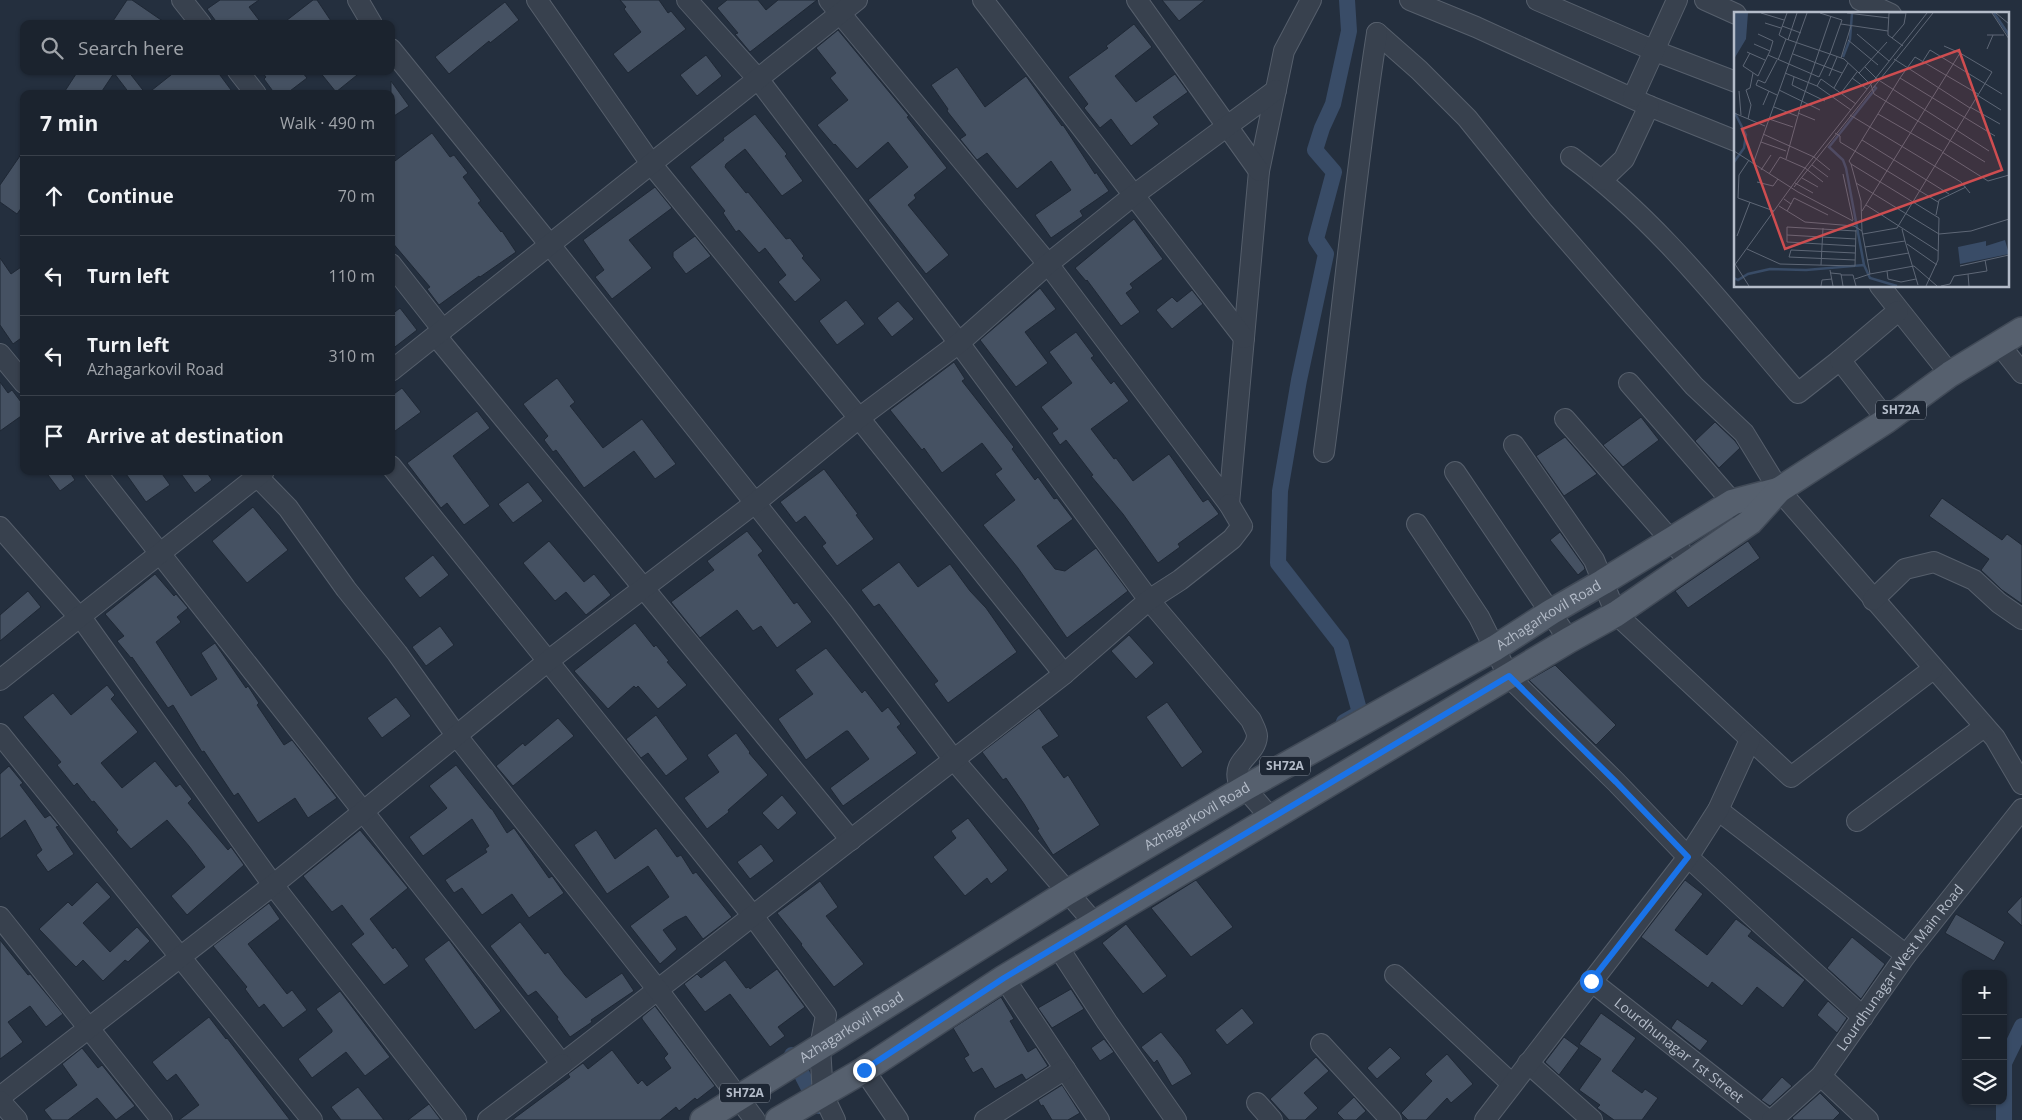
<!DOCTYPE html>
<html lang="en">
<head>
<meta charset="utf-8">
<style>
	body { margin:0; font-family:"Open Sans",sans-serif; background:#242b36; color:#f1f3f6 }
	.controls { position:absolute; right:15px; bottom:15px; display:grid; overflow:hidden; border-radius:10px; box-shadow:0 1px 4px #0004 }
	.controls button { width:45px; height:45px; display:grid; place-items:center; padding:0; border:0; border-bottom:1px solid #39404a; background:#1b232e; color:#f1f3f6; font:25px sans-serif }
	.stop { position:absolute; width:15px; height:15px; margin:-11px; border:4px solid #1a73e8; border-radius:50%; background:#fff }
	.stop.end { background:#1a73e8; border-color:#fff; box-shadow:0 1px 5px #0008 }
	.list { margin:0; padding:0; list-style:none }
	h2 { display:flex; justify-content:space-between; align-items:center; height:65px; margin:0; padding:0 20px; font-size:21px }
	h2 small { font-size:16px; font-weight:400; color:#a0a4aa }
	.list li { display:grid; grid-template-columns:32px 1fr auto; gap:15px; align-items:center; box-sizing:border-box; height:80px; padding:0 20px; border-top:1px solid #39404a }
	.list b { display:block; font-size:19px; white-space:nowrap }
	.list p { margin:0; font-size:16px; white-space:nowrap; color:#a0a4aa }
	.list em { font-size:16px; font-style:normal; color:#a0a4aa }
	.icon { flex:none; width:28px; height:28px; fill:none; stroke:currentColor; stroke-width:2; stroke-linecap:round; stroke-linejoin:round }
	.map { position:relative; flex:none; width:2022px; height:1120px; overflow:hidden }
	.search { position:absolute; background:#1b232e; box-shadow:0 1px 4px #0004; left:20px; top:20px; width:375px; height:55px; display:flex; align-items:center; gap:12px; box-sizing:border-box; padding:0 18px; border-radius:10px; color:#a0a4aa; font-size:19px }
	.panel { position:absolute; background:#1b232e; box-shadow:0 1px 4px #0004; left:20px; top:90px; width:375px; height:385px; border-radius:10px }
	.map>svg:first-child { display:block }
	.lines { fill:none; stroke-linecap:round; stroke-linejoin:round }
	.canal { stroke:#394c67; stroke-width:16 }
	.building { fill:#455162; stroke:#1f2835 }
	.minor-casing { stroke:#565f6c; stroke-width:22 }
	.major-casing { stroke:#414a57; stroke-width:28 }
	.minor { stroke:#38414e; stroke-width:20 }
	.major { stroke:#56606e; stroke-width:25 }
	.route { stroke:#1a73e8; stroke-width:6 }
	.labels { text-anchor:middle; stroke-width:5; stroke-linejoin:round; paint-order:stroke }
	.shield { fill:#1d2633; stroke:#878f9c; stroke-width:1 }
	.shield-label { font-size:12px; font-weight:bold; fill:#b4bcc9 }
	.street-label { font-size:14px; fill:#b4bcc9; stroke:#1d2633 }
	.inset-river { fill:none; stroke:#394c67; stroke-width:2.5 }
	.inset-road { fill:none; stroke:#5e6776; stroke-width:1 }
	.view { fill:#ce4d50; fill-opacity:0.15; stroke:#ce4d50; stroke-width:2.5 }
	.inset-edge { fill:none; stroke:#b4bcc9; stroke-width:2.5 }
</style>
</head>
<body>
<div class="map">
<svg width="2022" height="1120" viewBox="0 0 2022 1120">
	<rect width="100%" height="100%" fill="#242f3e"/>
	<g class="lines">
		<!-- canal -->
		<path class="canal" d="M1344,722l16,-9 -19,-69 -63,-81 2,-72 19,-111 27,-126 -10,-15 18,-67 -19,-22 7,-22 11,-24 16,-73 -2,-31
			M792,1055l26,51
			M2004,1120v-57l18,-37"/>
	</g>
	<!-- building -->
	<path class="building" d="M127,0h5l35,24h-56z
		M220,0h39l-10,7 13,17h-44l-11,-15z
		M313,0h4l16,24h-51z
		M620,0h39l9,13 3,-2 15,18 -58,44 -15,-19 28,-22 -17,-23 2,-2z
		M727,0h31l8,10 12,-10h39l-67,52 -15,-18 3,-1 -21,-25z
		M1162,0h43l-26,21z
		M505,2l14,18 -29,23 -1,-2 -40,33 -14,-17z
		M1134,24l18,23 -37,29 21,26 39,-28 13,18 -35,25 6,7 -28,22 -20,-27 -11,9 -16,-20 4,-4 -20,-27 40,-29 -2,-2z
		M838,30l71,86 -2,1 40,51 -33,27 2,3 -8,7 41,50 -23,19 -58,-74 40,-33 -20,-25 -31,27 -22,-25 -1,1 -17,-20 31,-25 -18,-22 6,-5 -20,-25z
		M706,55l16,21 -25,20 -17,-21z
		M957,67l28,40 41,-31 36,50 1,-1 32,49 1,-2 13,19 -29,20 3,5 -32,22 -16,-23 36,-25 -20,-29 -34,28 -30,-36 -10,7 -17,-21 6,-4 -19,-24 1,-2 -17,-24z
		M78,71h50l18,23h-16l-16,-21 -14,21h-37z
		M176,71h41l17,23h-87z
		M261,71h40l6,7 -21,16h-11l-11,-15 2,-2z
		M319,71h43l-26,21z
		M391,81l18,25 -18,12z
		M755,114l32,40 -2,2 18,25 -21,15 -37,-47 -19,15 -1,3 21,26 2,-1 38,47 4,-1 14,18 -2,2 19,22 -26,22 -17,-20 8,-7 -21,-27 -6,5 -20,-23 -3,2 -13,-19 2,-2 -35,-44 34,-27 -1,-2z
		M432,133l18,24 4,-2 14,18 -5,4 18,24 -3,2 23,29 1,-1 14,21 -36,25 -1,-1 -40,29 -12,-16 3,-2 -39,-46v-77z
		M24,150v54l-7,10 -17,-12v-17z
		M655,187l17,21 -43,32 23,28 -40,31 -17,-22 9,-7 -21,-30z
		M1134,219l29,40 -33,25 3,4 -7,5 14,19 -19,14 -34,-46 -1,1 -11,-13z
		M695,236l16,20 -25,18 -13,-17v-5z
		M0,258l11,16 13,-9v71l-11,8 -13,-19z
		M1040,288l16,21 -31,23 23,31 -32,24 -36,-47z
		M1192,290l11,14 -31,25 -16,-19 16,-13 5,5z
		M846,300l19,24 -28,21 -18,-24z
		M898,301l16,18 -22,18 -15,-19z
		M400,308l17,22 -26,20v-35z
		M1076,332l18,24 -3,2 20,26 3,-3 15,20 -38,28 23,30 2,-1 17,23 36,-27 34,48 5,-3 11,15 -41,30 2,3 -22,16 -35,-49 -32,-38 2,-1 -27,-35 -6,5 -8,-12 6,-4 -17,-22 31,-24 -23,-31z
		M954,362l11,17 -3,2 52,66 -2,2 23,31 3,-3 16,22 3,-1 16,21 -36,27 18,23 10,2 31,-23 32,43 -61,47 -49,-70 -35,-43 32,-25 -20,-26 7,-5 -20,-26 -40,30 -18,-25 -2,2 -32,-40z
		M557,378l18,24 -5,4 33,42 39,-29 34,45 -21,15 -21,-28 -50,37 -28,-38 -3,2 -9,-12 4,-4 -25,-32z
		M0,382l8,11 4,-3 12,16v8l-24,17z
		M402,388l19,24 -30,22v-38z
		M477,411l13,17 -37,28 37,50 -26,19 -17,-22 -6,5 -34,-45z
		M1641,417l18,23 -36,27 -20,-22z
		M1715,422l20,19 5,7 -21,20 -24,-27z
		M1565,437l32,37 -33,22 -28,-40z
		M824,469l34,45 -2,1 18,24 -37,27 -15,-20 4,-3 -21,-27 -9,7 -16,-21z
		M45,471h24l6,9 -15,11z
		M124,471h36l10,14 -24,17z
		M179,471h27l6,9 -17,13z
		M528,482l15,19 -30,22 -15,-19z
		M1942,498l60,42 5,-6 15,11v59l-20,-14 -21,-20 8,-11 -60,-43z
		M253,507l35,43 -41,33 -35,-42z
		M747,531l16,20 -5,4 36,49 3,-2 15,20 -35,26 -16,-22 -8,5 -16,-21 -37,28 -29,-36 43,-32 -7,-9z
		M1560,532l24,34 1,3 -7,6 -28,-35z
		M549,541l35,41 10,-8 17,21 -25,20 -20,-23 -11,9 -32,-38z
		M1748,541l12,17 -72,50 -13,-17z
		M433,555l16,20 -29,23 -16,-20z
		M899,562l19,25 32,-23 20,27 16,17 31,44 -69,51 -14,-19 4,-3 -59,-77 -5,3 -13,-17z
		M155,574l19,22 2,-2 12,14 -11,9 4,5 -25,20 35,54 26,-17 -16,-26 14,-10 31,45 2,-2 11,17 -2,2 27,40 8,-5 45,58 -29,20 -13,-20 -37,25 -20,-30 -4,3 -30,-45 -2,1 -29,-47 -5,3 -36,-51 -1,1 -14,-17 7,-5 -19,-22z
		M28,591l13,16 -41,34v-26z
		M635,623l19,24 2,-2 13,16 -2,1 20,23 -29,24 -20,-23 -2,2 -2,-2 -26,23 -34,-38z
		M440,626l14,19 -28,21 -14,-19z
		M1129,635l25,28 -18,16 -25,-28z
		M826,648l36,45 3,-3 17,22 6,-5 13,17 -4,3 20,26 -74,53 -13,-18 39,-29 -21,-28h-2l-40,29 -28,-41 35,-25 -18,-24z
		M1555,665l61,60 -20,20 -67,-65z
		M107,685l8,10 -4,4 27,33 -37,31 21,25 33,-27 21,26 4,-3 12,15 -4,4 40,47 3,-3 13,18 -57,50 -16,-19 34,-29 -16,-21 -22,-26 -36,29 -15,-17 2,-2 -24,-29 -2,1 -15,-19 -3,3 -17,-21 4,-3 -38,-45 30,-24 18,22z
		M396,697l15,19 -29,22 -15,-20z
		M1167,702l36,50 -21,16 -36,-51z
		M1039,708l20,28 -17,11 22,31 4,-3 32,50 -47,30 -16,-25 2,-1 -15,-25 -18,-26 -3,2 -21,-28z
		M656,715l32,44 -22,17 -18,-23 -7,5 -15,-19z
		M558,718l16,18 -61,50 -17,-20 27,-23 2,3z
		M736,733l14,19 -1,1 19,22 -40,35 1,2 -22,17 -23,-31 35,-26 -12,-17z
		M456,765l35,44h1l15,24 7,-5 35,50 3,-2 12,17 -35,25 -17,-24 -30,21 -20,-27 -8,5 -9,-13 42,-28 -2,-3 4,-3 -17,-27 -49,37 -14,-19 37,-28 1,-1 -18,-22z
		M9,766l14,17 -3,2 25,33 5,-3 9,11 -3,1 18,27 -26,18 -12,-17 6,-5 -17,-30 -25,19v-65z
		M782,795l15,18 -19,17 -16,-17z
		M968,818l40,52 -17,14 -4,-6 -22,18 -32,-39 23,-19 -5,-7z
		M656,828l21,29 4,-2 12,19 3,-2 36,45 -29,22 -17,-23 -10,5 -13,9 14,19 -17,15 -30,-38 39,-29 -21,-31 -41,28 -33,-49 22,-15 19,29z
		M360,830l48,58 -38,31 23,30 2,-2 14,19 -25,19 -33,-41 13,-10 -22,-29 -10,7 -29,-36z
		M761,844l13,17 -24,18 -13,-17z
		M1196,880l37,47 -42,30 -40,-49z
		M1685,880l18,14 -28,36 32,25 29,-36 16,12 -4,5 57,44 -22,28 -26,-21 -15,19 -30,-24 -4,6 -67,-51z
		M820,881l18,26 -12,9 38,48 -30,23 -33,-42 1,-1 -25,-31z
		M97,882l14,15 -28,26 27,29 27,-25 13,14 -22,21 -3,-2 -22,21 -20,-21 -7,7 -37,-38 29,-27 4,4z
		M2022,896v30l-15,-14z
		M269,903l11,16 -32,25 39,50 5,-4 15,20 -24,18 -19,-24 -5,4 -14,-19 2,-2 -34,-41z
		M1956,914l49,28 -11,19 -49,-28z
		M520,922l25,32 3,-2 17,23 21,23 36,-25 12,18 -43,29 1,2 -22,15 -13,-18 1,-2 -22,-26 -8,5 -38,-50z
		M1126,924l41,52 -24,18 -41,-51z
		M1852,937l33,27 -24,35 -34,-31z
		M0,940l28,35 2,-1 33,40 -17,13 -16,-21 -22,16 15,20 -23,17z
		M449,940l52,71 -26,19 -51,-71z
		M725,960l21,28 3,-1 1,2 27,-20 28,38 -27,20 7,9 -15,11 -40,-53 -25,18 -21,-28 13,-10 4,4z
		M1071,989l13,20 -32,19 -14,-20z
		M340,991l50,66 -25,19 -19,-24 -34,26 -14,-19 34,-27v-2l-16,-21z
		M1001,997l13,22 -4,2 18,31 8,-5 12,19 -22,14 -4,-6 -27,15 -13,-21 -9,5 -9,-15 5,-3 -16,-27z
		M1828,1001l19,17 -10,15 -20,-18z
		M655,1006l60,80 -18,14 -2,-2 -16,13 -3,-4 -16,13h-148l58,-43 -2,-3 15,-11 5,6 24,-19 26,34 4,-4 5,6 24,-18 -7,-10 4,-4 -26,-35v-2z
		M1242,1008l12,15 -27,22 -12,-15z
		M1601,1013l35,25 -24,33 30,22 3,-4 13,9 -16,22h-28l-17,-12 3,-3 -21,-15 22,-31 -22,-15z
		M209,1017l17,22 1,-1 63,82h-111l20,-15 -23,-31 -9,7 -15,-19z
		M1677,1019l31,22 -8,10 -29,-23z
		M1161,1032l21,26 10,16 -20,12 -15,-26 -3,3 -13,-16z
		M1564,1037l15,11 -20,27 -14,-13z
		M1104,1039l10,13 -14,9 -9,-13z
		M1390,1047l11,11 -24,21 -10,-11z
		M82,1048l16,20 4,-3 33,41 -19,14 -19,-22 -29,22h-16l-8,-10 33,-25 -15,-21z
		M1447,1054l26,30 -22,19 -4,-5 -21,22h-18l-7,-7 31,-32 -7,-7z
		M1316,1057l13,14 -25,22 14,15 -13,12h-16l-19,-21z
		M1782,1077l10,9 -22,20 -9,-6z
		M1062,1085l18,28 -12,7h-16l-9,-15 -2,1 -3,-6z
		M358,1087l26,33h-43l-10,-13z
		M1820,1093l20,20 -7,7h-39l-2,-2z
		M1354,1097l12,14 -10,9h-12l-7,-7z
		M429,1104l12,16h-33z"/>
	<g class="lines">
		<!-- minor casing -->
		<g class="minor-casing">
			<g id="minor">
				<path d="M182,0l19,24"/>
				<path d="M358,0l14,24"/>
				<path d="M537,0l115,165 207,253 205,256"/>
				<path d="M687,0l71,79 201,264 190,257 102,120c2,5 6,11 6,16 -1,19 -24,23 -19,44l33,38"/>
				<path d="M829,0l219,264 181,240 30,-333 25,-120 27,-51"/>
				<path d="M983,0l261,338"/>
				<path d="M1137,0l122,171"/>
				<path d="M1410,0l66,27 173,79 87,35"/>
				<path d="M1537,0l118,51 81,31"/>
				<path d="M1705,0l31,14"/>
				<path d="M1860,0l31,14"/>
				<path d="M1377,33l42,37 48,48 75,93 152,175 50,47 35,57 216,248 27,46"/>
				<path d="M391,49l159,196 291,366 113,149 141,164"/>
				<path d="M238,71l18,23"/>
				<path d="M1633,97l44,-97"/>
				<path d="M1571,157c88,64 156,154 227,236l42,-33"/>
				<path d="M1602,180l22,-21 25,-53"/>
				<path d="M391,264l52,66"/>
				<path d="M1880,286l70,88"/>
				<path d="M436,336l415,504"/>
				<path d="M1999,344l23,29"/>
				<path d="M0,354l24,29"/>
				<path d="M391,371l466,-371"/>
				<path d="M1629,383l113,130"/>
				<path d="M1565,419l125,143"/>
				<path d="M1887,420l-47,-60 58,-49"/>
				<path d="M1514,445l80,115 22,54 175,163 142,-108"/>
				<path d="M1324,452c19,-140 31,-280 53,-419"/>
				<path d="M391,466l362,450 73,99 -6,32 3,48 12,25"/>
				<path d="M95,471l467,593 502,-390 85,-74 31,-20 52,-41 10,-13 -13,-22"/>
				<path d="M252,471l36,37 58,81 51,64 59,82 202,255 97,130"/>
				<path d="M1455,472l114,168"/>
				<path d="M1417,524l62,93 30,60 107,105 72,75 175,160"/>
				<path d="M0,527l79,90"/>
				<path d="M1873,600l32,-31 29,-7 40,18 25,23 23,16"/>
				<path d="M80,616l193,269 183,235"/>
				<path d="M0,680l264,-209"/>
				<path d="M0,734l312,386"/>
				<path d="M1718,810l188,145"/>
				<path d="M1857,821l127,-94"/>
				<path d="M0,917l162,203"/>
				<path d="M1058,947l49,75 69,98"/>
				<path d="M1395,975l117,109"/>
				<path d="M1004,978l95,142"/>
				<path id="s1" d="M1591,981l177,139"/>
				<path d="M1321,1044l70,76"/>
				<path d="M1528,1063l64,57"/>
				<path d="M864,1070l34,50"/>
				<path d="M1821,1076l47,44"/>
				<path d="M0,1097l273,-212 275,-224 207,-158 104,-85 100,-75 89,-79 86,-69 142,-105"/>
				<path d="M0,1101l17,19"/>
				<path d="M1257,1103l15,17"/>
				<path d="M488,1120l74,-56"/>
				<path d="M985,1120l80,-51"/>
				<path d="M1485,1120l203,-263 30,-47 32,-70"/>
				<path id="s2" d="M1772,1120l49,-44 85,-121 116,-146"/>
			</g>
		</g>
		<!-- major casing -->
		<g class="major-casing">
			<g id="major">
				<path id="s3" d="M703,1120l365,-228 177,-104 250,-140 56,-36 52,-30 130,-80 46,-12"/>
				<path d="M778,1120l86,-50 140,-92 565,-338 47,-26 134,-92 29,-32 108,-70 63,-46 72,-44"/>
			</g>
		</g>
		<!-- minor -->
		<use href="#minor" class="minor"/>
		<!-- major -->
		<use href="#major" class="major"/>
	</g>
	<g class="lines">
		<!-- route -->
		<path class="route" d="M864,1070l140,-92 505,-302 107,106 72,75 -97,124"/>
	</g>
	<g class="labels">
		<!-- shield labels -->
		<g class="shield">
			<rect x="1876" y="400.5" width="50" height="19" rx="4"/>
			<rect x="1260" y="756.5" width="50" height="19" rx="4"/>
			<rect x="720" y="1083.5" width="50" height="19" rx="4"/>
		</g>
		<g class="shield-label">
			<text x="1901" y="414">SH72A</text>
			<text x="1285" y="770">SH72A</text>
			<text x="745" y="1097">SH72A</text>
		</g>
		<!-- street labels -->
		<g class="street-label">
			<text dy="5" stroke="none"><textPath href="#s3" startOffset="985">Azhagarkovil Road</textPath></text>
			<text dy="5" stroke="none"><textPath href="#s3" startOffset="580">Azhagarkovil Road</textPath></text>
			<text dy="5" stroke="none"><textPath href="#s2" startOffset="200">Lourdhunagar West Main Road</textPath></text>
			<text dy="5" stroke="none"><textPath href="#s3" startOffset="175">Azhagarkovil Road</textPath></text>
			<text dy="5" stroke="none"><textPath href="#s1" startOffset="112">Lourdhunagar 1st Street</textPath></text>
		</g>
	</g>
	<!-- overview -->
	<g transform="translate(1734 12)">
		<rect width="275" height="275" fill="#242f3e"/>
		<path d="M0,1h14l-2,26 -12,20zM271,228l4,14 -49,10 -2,-17 28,-6v5z" fill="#394c67"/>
		<path class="inset-river" d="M260,1l15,22M109,45l7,-18 2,-26M0,150l10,-14 2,-13 -11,-22M130,253l-18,-97 -3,-8 -14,-13 47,-59 -2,-2M0,266l4,2 10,-6 22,-5 36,1 58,-5 6,13 27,8"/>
		<path class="inset-road" d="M27,1l23,7M86,1l22,7 -12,34 14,5 15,14 12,12 3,9 111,68M113,1l42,5M155,1h17l-2,11 -12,14M258,1l17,26M262,1l13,11M31,11l16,5M107,12l47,7v4l15,11M48,14l19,7M154,19l1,-18M24,22l15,7 -3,10M123,22l32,27M253,23h17M52,27l-7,-4 8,-22M54,28l9,-27M114,28l30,25M210,34l16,7M253,37l6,-14M13,40l18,8M16,41l-7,13 15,10 12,-25 -16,-7M59,42l49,19M34,43l51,22M107,46l10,-32M160,47l76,49M43,48l-12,23 -7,-3 -2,5 21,10M44,48l8,-21 44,15 -11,23M189,49l7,-11 72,44M131,55l12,12 112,72M51,61l32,13 4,-7 35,25M125,61l28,-31M95,64l8,-19M60,65l-2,8 33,16M118,66l15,11M166,66l15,-21 63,37M83,74l34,24M100,76l14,-25M45,78l41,20M5,79l2,24M107,81l16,-21M243,83l24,15M29,93l6,-14M40,95l23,9M236,95l30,17M0,101l31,13M64,101l17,7M144,102l64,37M116,103l111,67 9,11M14,107l3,-14 -5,-15 4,-2 3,-15M35,107l24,8M101,121l5,3v6l98,60M29,122l51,23 16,13M128,128l87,54M27,130l25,9M0,139l64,41 55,29M208,140l46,29 21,-6M52,147l16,-58 29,-85M15,148l-10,15 -1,23 36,13M19,152l54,-151M117,152l-2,-3 51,-83 95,58M78,153l16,12M27,158l10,-15M35,162l11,-17 25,11 18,14M109,162l10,46M68,166l16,9M23,170l16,4 5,-7M61,171l18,10M122,171l83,51 32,-3 38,-12M60,175l139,-174M50,187l7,5 -4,7M57,192l3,-6 34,17M132,193l72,46M45,194l26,16 49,4 8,5 8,43 44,-8 23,20M128,199l98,-158 32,19 -95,156 -34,6M202,203l3,-15 27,-13M128,219l-1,-30 -10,-37 88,54 -1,42 -12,26M53,223l69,4M3,224l13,-34M171,229l13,44M173,232l30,21M121,234l-68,-4v-15l69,4M131,235l40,-6 -3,-12M13,237l33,15 75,2 1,-36M121,248l-66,-3 2,-7 64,3M133,248l42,-7M1,252l14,22M87,253l2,-37M0,254l71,-98 122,-155M226,254l49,-11M96,258l3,16M153,259l1,8 13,3 15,-3M97,261l10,1 2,12M107,263h12l3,11M121,267l15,-5M87,274l1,-6 10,-1M207,274l9,-2 4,-8 14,-2M235,274l-1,-12 19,-3 -2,-11"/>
		<path class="view" d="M225,38l43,120 -217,79 -43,-120z"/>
		<rect width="275" height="275" class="inset-edge"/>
	</g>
</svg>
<div class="controls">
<button>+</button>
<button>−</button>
<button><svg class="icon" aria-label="layers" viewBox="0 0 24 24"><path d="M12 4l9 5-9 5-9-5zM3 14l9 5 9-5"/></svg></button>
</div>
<div class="stop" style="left:1591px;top:981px"></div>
<div class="stop end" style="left:864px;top:1070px"></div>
<div class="search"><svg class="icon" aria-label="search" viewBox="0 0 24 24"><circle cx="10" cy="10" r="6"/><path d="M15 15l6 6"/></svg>Search here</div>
<section class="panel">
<h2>7 min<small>Walk · 490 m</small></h2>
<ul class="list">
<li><svg class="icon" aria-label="ahead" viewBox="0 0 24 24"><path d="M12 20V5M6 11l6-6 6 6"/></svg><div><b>Continue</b></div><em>70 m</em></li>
<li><svg class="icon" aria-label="left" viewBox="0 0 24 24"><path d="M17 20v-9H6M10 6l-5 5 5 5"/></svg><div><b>Turn left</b></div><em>110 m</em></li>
<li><svg class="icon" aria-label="left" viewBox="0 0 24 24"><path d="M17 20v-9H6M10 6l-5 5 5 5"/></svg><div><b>Turn left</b><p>Azhagarkovil Road</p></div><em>310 m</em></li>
<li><svg class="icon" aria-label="arrive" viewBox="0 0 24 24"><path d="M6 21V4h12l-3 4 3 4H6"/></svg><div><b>Arrive at destination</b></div></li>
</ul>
</section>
</div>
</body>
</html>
